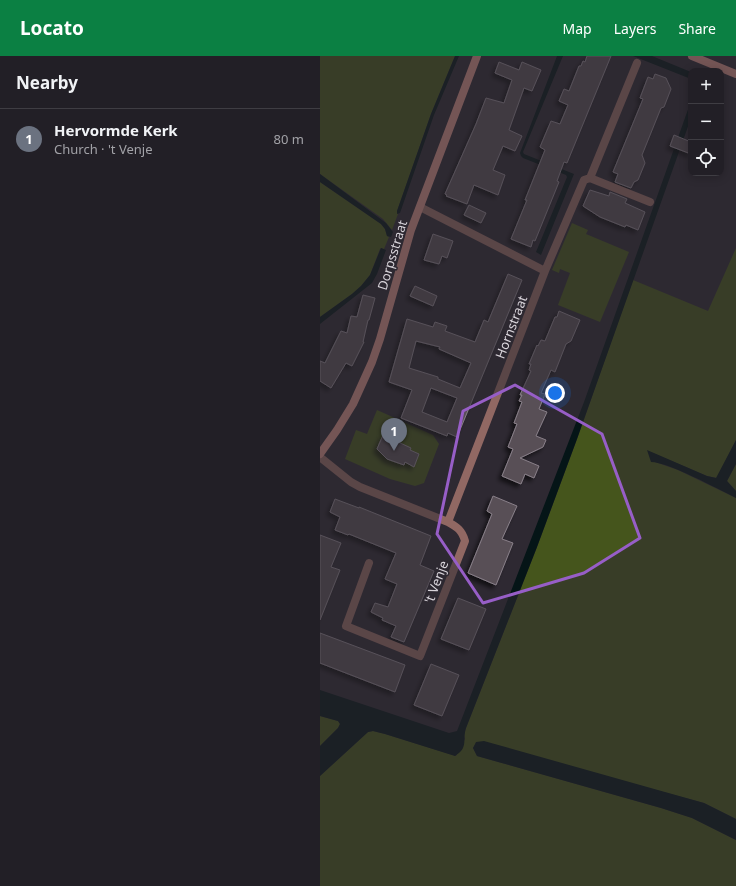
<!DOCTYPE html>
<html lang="en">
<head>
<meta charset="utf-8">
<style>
	body { margin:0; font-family:"Noto Sans",sans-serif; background:#2e2c32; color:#f1f3f6 }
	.controls { position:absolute; right:12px; top:12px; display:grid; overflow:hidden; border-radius:8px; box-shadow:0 2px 10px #0003 }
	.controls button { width:36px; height:36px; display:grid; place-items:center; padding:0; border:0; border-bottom:1px solid #3f3d43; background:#221f26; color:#f1f3f6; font:20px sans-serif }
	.you { position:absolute; left:235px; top:337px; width:14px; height:14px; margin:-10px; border:3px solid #fff; border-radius:50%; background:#1a73e8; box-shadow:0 0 0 6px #1a73e833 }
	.badge { display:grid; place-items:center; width:26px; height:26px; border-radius:50%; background:#0b8043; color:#fff; font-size:13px; font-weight:700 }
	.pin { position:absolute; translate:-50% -33px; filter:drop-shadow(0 1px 2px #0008) }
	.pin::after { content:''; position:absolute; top:21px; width:14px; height:12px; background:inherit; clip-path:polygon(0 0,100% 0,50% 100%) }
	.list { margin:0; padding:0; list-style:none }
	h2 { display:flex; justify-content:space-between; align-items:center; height:52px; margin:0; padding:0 16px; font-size:17px }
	h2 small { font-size:13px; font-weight:400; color:#a2a2a7 }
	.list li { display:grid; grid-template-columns:26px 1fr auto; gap:12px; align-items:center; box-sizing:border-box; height:60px; padding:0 16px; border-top:1px solid #3f3d43 }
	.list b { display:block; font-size:15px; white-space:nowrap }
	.list p { margin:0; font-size:13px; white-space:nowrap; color:#a2a2a7 }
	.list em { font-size:13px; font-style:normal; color:#a2a2a7 }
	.icon { flex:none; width:22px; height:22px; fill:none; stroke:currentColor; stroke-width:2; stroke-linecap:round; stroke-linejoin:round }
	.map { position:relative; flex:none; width:416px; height:830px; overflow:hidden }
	header { display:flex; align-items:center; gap:24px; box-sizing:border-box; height:56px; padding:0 20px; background:#0b8043; color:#fff }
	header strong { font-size:19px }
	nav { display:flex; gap:22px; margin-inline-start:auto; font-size:14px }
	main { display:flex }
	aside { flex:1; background:#221f26 }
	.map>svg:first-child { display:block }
	.green { fill:#45551c }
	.water { fill:#051517 }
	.building { fill:#584f57; stroke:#898089; fill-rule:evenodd; filter:url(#shadow) }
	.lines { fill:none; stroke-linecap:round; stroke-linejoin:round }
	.street { stroke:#916863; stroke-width:8 }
	.secondary { stroke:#ca8a82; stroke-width:8 }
	.marked { fill:none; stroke:#975ec7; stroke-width:3; stroke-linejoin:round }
	.labels { text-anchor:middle; stroke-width:3; stroke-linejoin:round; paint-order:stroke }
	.street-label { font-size:13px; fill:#d8d4da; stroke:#2e2932 }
</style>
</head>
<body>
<header>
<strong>Locato</strong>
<nav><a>Map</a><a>Layers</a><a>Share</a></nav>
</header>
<main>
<aside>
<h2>Nearby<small></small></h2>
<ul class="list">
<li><span class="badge" style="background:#6b7280">1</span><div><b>Hervormde Kerk</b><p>Church · 't Venje</p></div><em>80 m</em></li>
</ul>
</aside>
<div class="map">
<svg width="416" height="830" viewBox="0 0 416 830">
	<defs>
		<filter id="shadow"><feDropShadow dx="-3.5" dy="3.5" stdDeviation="2" flood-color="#0009"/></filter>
	</defs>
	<rect width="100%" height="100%" fill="#2e2932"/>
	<!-- green -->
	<path class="green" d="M0,0h135l-24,58 -34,97 1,3 -6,16 -9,-11 -63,-45z
		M0,126l61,42 4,5 2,7 2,1 -5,12 -3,-1 -1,1 -10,26 -9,11 -9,8 -32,23z
		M252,167l16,7 -2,4 43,18 -29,70 -42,-17 12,-32 -10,-4 -1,4 -7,-3z
		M416,192v192l-19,38 -10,-2 -59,-25 7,11 23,8 58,28v321l-32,-16 -227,-61 -4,6 4,8 184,52 31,10 44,22v46h-416v-110l48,-44 5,-1 12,3 71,22 9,-17 -1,-4 2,-7 71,-181 40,-108 56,-159 75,31z
		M57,354l56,25 6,9 -15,39 -9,3 -25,-7 -45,-20 11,-29 11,4z
		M416,408v27l-9,-10z
		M0,660l18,5 2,3 -2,4 -18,18z"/>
	<!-- water -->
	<path class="water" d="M135,0h4l-25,59 -34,98 -3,1v-3l34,-97z
		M237,0h6l-40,96 1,2 50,20 -33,81 -5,-3 31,-75 -1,-2 -43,-17 -2,-2 -1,-3z
		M313,0h19l39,16v7z
		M371,45v17l-114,321 -40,108 -71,181c-4,13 3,19 -11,28l-70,-22 -12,-3 -5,1 -48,44v-30l18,-18 2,-4 -2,-3 -18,-5v-26l129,43 8,-2 127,-329z
		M0,118l66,49 7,9 -2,5 -4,-1 -2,-7 -4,-5 -61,-42z
		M61,192l5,2 -9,24 -5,9 -52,41v-7l32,-23 9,-8 9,-11z
		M416,384v24l-9,17 9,10v7c-18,-9 -68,-36 -85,-36l-4,-12 60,26 9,2z
		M164,685l220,62 32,16v21l-44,-22 -31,-10 -184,-52 -4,-8 3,-6z"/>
	<!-- building -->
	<path class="building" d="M267,0h24l-44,107 -3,-1 -7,19 2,1 -24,59 -2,-1 -2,7 -20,-8 16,-39h-2l20,-50 -5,-3 11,-26 9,3 8,-19 -9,-4 5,-12 5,2 10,-25h2l2,-5 2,1z
		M179,6l20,8 3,-8 19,8 -9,21 -8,-3 -15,42 13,6 -7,15 -12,-5 -10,24 12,5 -7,20 -24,-10 -7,19 -21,-8 1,-1 -2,-1 31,-70 10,-26 18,5 8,-23 -17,-7z
		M335,18l11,4 5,11 -7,18 -3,1 -19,47 3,8 -7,17 -4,2 -3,6 -16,-6 3,-8 -5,-2 30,-73 -3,-1 8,-21 5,2z
		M354,79l17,7v12l-21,-8z
		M270,134l19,6 1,-4 17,7 -2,4 20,9 -7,18 -12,-5 -1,2 -25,-10 -17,-11z
		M149,149l17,8 -5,10 -17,-8z
		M113,178l20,7 -6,17 -5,-2 -3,8 -15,-4z
		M188,218l14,6 -65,157 -9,-4 -1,3 -46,-18 11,-28 -23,-8 18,-63 26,8 2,-5 12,4 -2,5 30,11 9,-22 4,2zM96,285l24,6 -1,2 32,14 -11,25 -22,-9v-2l-29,-9zM111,332l26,10 -10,24 -25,-10z
		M95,230l22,10 -4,10 -23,-10z
		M43,239l12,3 -6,22h-1l-5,22h1l-12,24 -6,-3 -15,25 -11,-7v-20l5,2 16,-32 6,2 4,-17 6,1z
		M239,255l21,9 -9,21 -5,3 -11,28 -4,-2 -10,23 4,1 -6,15 8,3 -11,24 10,4 -3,7 -23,11 19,8 -5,12 -9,-4 -4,10 -19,-8 11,-27 -5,-2 9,-23 -3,-1 8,-21 -3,-1 3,-6h-2l11,-24 -2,-1 2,-6h-2l8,-19 1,1 3,-6 4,1 10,-24h2z
		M63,379l28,13 -1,2 9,4 -5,13 -9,-5 -1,3 -17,-6 -10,-10z
		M173,440l24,10 -15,33 11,4 -17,42 -28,-12 24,-59 -5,-3z
		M15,443l24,9v-1l72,29 -11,29 14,6 -30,71 -13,-5 5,-11 -14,-6 1,-2 -12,-6 4,-9 13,4 9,-23 -12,-5 11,-26 -47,-19 -1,1 -13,-5 5,-13 -10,-5z
		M0,479l21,8 -10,24 9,3 -20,50z
		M138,542l28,11 -17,41 -28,-11z
		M0,577l85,32 -10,27 -75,-29z
		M111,608l28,11 -17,41 -28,-11z"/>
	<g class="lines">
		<!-- street -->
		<path class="street" d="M270,122l60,24
			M100,151l125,64 -97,251
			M225,215l39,-91 6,-2 47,-115
			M0,401l31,25 9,5 88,35c9,5 14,8 17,19l-45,115 -74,-30 23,-63"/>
		<!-- secondary -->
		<path class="secondary" d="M372,0l44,18
			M0,398l17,-24 16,-26 19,-42 8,-23 31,-109 66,-174"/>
	</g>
	<!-- marked area -->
	<path d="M0 0H416V830H0ZM195,329l87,49 38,104 -56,35 -101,30 -46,-69 26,-123z" fill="#2e2932" fill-opacity=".55" fill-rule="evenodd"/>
	<path class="marked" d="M195,329l87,49 38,104 -56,35 -101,30 -46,-69 26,-123z"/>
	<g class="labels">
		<!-- street labels -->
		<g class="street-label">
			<text transform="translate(72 199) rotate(-73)" y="5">Dorpsstraat</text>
			<text transform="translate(191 271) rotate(-69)" y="5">Hornstraat</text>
			<text transform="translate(116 526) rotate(-69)" y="5">'t Venje</text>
		</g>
	</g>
</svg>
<div class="controls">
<button>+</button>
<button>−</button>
<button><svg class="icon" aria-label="locate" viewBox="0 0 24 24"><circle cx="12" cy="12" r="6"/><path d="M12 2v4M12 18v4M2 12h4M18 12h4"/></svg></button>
</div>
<div class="you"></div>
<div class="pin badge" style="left:74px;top:395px;background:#6b7280">1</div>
</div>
</main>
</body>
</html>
